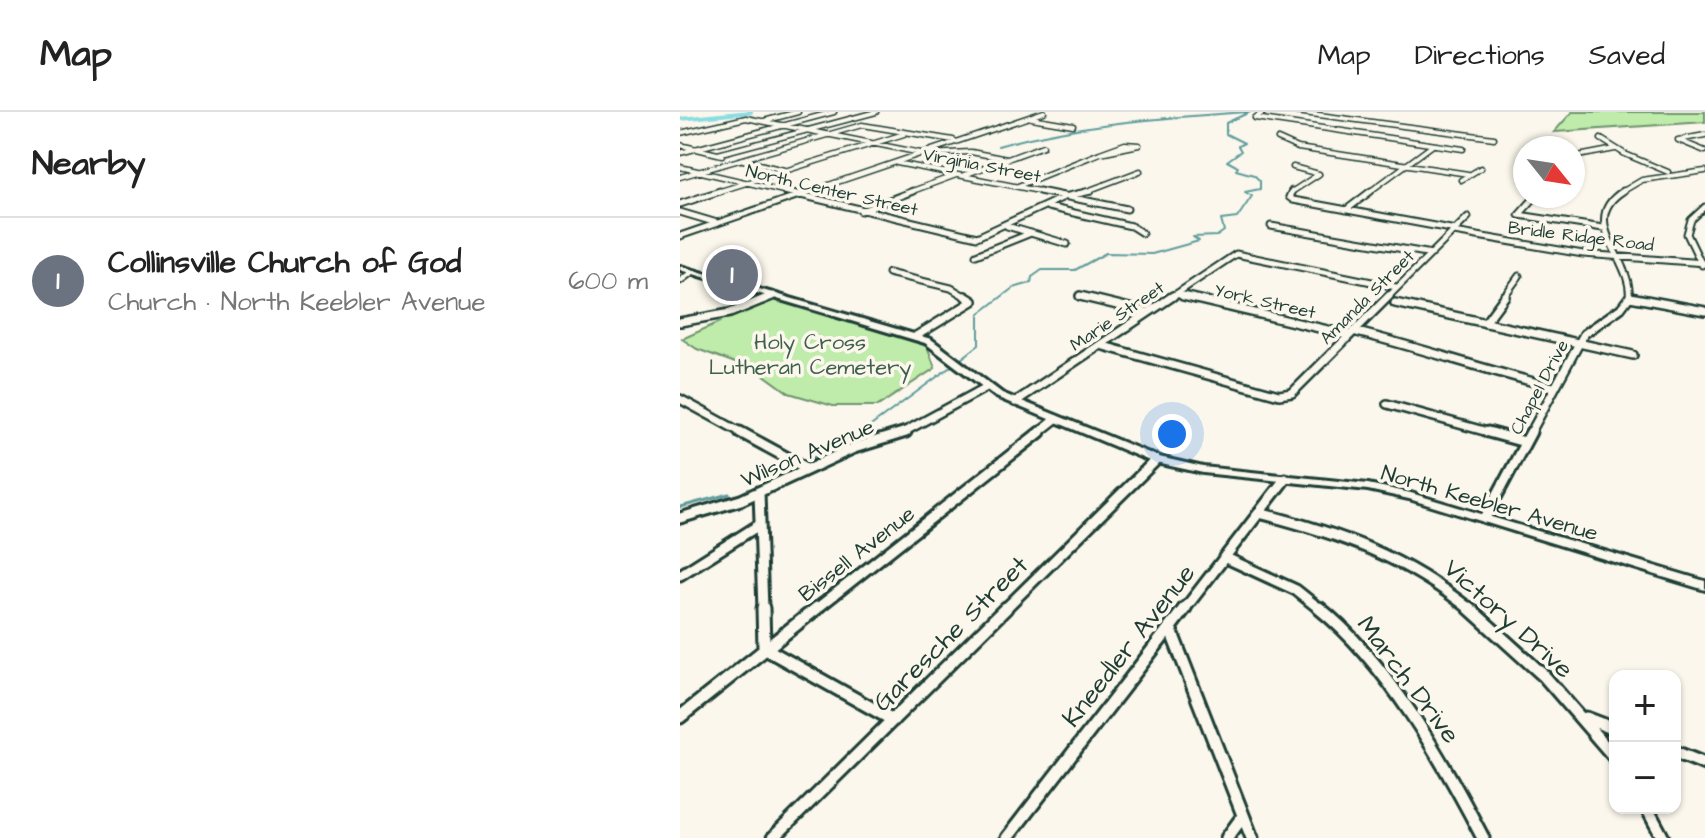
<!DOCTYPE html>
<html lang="en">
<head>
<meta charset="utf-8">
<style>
	body { margin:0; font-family:"Architects Daughter",sans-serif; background:#f2f2f2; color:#222 }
	.controls { position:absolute; right:24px; bottom:24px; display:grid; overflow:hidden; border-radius:16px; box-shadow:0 2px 6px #0004 }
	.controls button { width:72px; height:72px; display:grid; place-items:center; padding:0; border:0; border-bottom:2px solid #e0e0e0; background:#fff; color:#222; font:40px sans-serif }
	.compass { position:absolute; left:833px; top:24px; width:72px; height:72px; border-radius:50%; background:#fff; box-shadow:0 2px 6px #0004; rotate:120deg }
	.you { position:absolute; left:492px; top:322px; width:28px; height:28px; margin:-20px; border:6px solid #fff; border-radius:50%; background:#1a73e8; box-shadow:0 0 0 12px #1a73e833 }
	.badge { display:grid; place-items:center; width:52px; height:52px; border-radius:50%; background:#0f766e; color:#fff; font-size:26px; font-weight:700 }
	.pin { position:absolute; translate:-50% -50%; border:4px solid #fff; box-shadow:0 2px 8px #0006 }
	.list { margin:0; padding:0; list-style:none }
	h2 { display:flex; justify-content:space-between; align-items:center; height:104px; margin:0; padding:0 32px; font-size:34px }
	h2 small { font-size:26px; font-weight:400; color:#767676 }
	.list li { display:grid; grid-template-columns:52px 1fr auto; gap:24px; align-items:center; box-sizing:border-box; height:128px; padding:0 32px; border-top:2px solid #e0e0e0 }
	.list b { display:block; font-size:30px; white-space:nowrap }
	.list p { margin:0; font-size:26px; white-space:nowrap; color:#767676 }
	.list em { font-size:26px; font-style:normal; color:#767676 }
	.map { position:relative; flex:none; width:1025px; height:726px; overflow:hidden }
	header { display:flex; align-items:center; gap:48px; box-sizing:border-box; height:112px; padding:0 40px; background:#fff; border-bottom:2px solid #e0e0e0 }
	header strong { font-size:38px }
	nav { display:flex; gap:44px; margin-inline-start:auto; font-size:28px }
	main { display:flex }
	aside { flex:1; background:#fff }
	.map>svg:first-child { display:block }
	.green { fill:#bfecaa; stroke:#6f946f; stroke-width:2 }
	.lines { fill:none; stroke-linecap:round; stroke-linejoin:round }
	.stream-far1 { stroke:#609c9c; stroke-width:2 }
	.stream { stroke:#609c9c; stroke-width:3 }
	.canal { stroke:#8bdce2; stroke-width:4 }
	.street-far4-casing { stroke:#1f3d34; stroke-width:7 }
	.street-far3-casing { stroke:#1f3d34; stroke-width:9 }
	.street-far2-casing { stroke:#1f3d34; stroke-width:12 }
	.street-far1-casing { stroke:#1f3d34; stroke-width:15 }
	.street-casing { stroke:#1f3d34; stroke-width:17 }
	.secondary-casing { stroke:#1f3d34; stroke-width:6 }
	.street-far4 { stroke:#fbf7ec; stroke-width:4 }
	.street-far3 { stroke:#fbf7ec; stroke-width:5 }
	.street-far2 { stroke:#fbf7ec; stroke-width:7 }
	.street-far1 { stroke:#fbf7ec; stroke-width:9 }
	.street { stroke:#fbf7ec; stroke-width:11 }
	.secondary { fill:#fbf7ec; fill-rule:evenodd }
	.labels { text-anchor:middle; stroke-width:7; stroke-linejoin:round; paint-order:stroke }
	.far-street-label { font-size:18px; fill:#1f3d34; stroke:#fbf7ec }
	.park-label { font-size:22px; fill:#3f604c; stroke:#fbf7ec }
	.street-label { font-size:22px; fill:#1f3d34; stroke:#fbf7ec }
	.near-street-label { font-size:26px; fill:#1f3d34; stroke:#fbf7ec }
</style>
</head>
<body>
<header>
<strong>Map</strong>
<nav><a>Map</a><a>Directions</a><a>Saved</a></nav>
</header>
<main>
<aside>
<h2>Nearby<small></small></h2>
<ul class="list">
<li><span class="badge" style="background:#6b7280">1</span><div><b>Collinsville Church of God</b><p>Church · North Keebler Avenue</p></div><em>600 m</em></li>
</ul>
</aside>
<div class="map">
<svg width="1025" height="726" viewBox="0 0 1025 726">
	<rect width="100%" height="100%" fill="#fbf7ec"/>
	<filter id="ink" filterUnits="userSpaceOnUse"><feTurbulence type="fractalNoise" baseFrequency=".0125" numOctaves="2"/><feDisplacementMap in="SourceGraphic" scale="16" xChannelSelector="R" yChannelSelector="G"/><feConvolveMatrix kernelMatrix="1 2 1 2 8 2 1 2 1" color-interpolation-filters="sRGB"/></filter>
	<g filter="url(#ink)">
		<!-- green -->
		<path class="green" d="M892,0h133v10l-151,10z
			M92,186l155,48 8,22 -57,38h-45l-44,-13 -29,-21 -63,-23 -15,-10 38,-17 4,-5z"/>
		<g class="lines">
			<!-- stream-far1 -->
			<path class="stream-far1" d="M318,34c81,-23 165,-28 248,-34
				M281,247l18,-14v-31l34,-26 18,-5 1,-6 10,-7h33l31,-17 46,1 47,-13 -6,-4 24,-1 7,-5 -3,-11 16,-2 15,-22 -7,-4 15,-3v-8l-6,-6 -18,-5 2,-3 -11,-6 14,-10 -3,-5 6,-3 -18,-9v-11l24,-11
				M180,322l93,-69"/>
			<!-- stream -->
			<path class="stream" d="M131,347l52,-27
				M0,395l49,-13"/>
			<!-- canal -->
			<path class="canal" d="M0,7l71,-7"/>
			<!-- street-far4 casing -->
			<g class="street-far4-casing">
				<path id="street-far4" d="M584,0l-9,6 208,31
					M616,0l198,26
					M351,6l42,7
					M84,9l34,-9
					M0,21l66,-15 180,36 45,-2 36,7
					M1025,23l-27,5 27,11
					M598,27l20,9 170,26
					M921,27l24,15 43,18
					M445,32l14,1 -39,8z
					M0,33l42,10
					M0,41l154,-41
					M38,42l158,-42
					M893,45l42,-8
					M63,48l41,10
					M217,51l152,30
					M0,55l112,26
					M284,63l79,-29
					M0,65l182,-52 91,15
					M781,68l20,-12
					M338,74l82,-33
					M34,81l190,-59
					M125,81l239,-81
					M227,81l49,-18
					M402,81l58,-22
					M610,81l29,-19 -26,-7
					M688,81l65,-48
					M940,81l22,-13 63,-9"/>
			</g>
			<!-- street-far3 casing -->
			<g class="street-far3-casing">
				<path id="street-far3" d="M104,79l193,46 87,-40 27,-6
					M359,79l88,18
					M612,79l-3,6 4,3 163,30
					M943,79c-47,30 11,69 6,107
					M856,84l-17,19 84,13
					M0,92l40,-13
					M368,95l83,19 11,7
					M666,98l25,-19
					M181,99l52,-20
					M0,100l37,11
					M327,114l60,18
					M591,114l161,28
					M774,120l129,22 122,9
					M0,124l131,-45
					M296,143l55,-22
					M1022,153l-15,-31 4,-14 14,-13
					M208,161l63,15 17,10
					M0,169l12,-9
					M495,182l17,4
					M400,184l8,2
					M950,185l5,1
					M87,186l7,-3
					M490,186l66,-44 160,33
					M707,186l81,-81
					M823,186l16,-22"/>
			</g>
			<!-- street-far2 casing -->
			<g class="street-far2-casing">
				<path id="street-far2" d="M400,184l66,16
					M503,184l166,39
					M950,185l75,14
					M715,191l238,52
					M0,210l50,-9 42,-17
					M805,211l20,-27
					M673,219c68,17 132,39 200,56
					M236,224l57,-35 -8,-5
					M420,233l179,50 13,-2 97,-97
					M0,287l64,35
					M335,290l158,-106
					M707,292l108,30
					M220,322l85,-46
					M357,322l19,-15
					M850,322l54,-100 37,-26 9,-12"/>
			</g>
			<!-- street-far1 casing -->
			<g class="street-far1-casing">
				<path id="street-far1" d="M60,320l68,37
					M808,320l37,10
					M79,380l4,118
					M579,401c82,21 145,43 212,97
					M0,406l61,-18 113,-52 52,-16
					M805,406l46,-86
					M544,445l72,33 25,20
					M0,463l79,-50
					M135,498l225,-178
					M324,498l152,-150
					M504,498l101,-131"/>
			</g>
			<!-- street casing -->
			<g class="street-casing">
				<path id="street" d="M83,496l1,40 129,72
					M639,496c68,54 124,153 164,230
					M789,496l75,68 71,82
					M490,516l82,210
					M0,605l137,-109
					M906,606l29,11
					M995,640l30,12
					M967,696l16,30
					M93,726l233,-230
					M327,726l178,-230
					M547,726l16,-22"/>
			</g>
			<!-- secondary casing -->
			<g class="secondary-casing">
				<path id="secondary" d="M0,154l251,73 71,54 157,64 44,10 165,17 43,9 294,88v9l-296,-91 -41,-9 -165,-17 -51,-11 -156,-65 -71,-54 -245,-73z"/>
			</g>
			<!-- street-far4 -->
			<use href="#street-far4" class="street-far4"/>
			<!-- street-far3 -->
			<use href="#street-far3" class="street-far3"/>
			<!-- street-far2 -->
			<use href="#street-far2" class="street-far2"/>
			<!-- street-far1 -->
			<use href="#street-far1" class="street-far1"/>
			<!-- street -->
			<use href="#street" class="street"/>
			<!-- secondary -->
			<use href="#secondary" class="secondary"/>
		</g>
	</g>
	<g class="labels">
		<!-- far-street labels -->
		<g class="far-street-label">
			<text transform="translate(302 53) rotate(11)" y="6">Virginia Street</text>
			<text transform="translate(152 78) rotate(13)" y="6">North Center Street</text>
			<text transform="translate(901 124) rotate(7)" y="6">Bridle Ridge Road</text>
			<text transform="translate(687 185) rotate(-45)" y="6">Amanda Street</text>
			<text transform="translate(585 189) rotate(13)" y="6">York Street</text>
			<text transform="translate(437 204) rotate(-34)" y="6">Marie Street</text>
			<text transform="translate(859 275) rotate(-62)" y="6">Chapel Drive</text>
		</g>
		<!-- park labels -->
		<g class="park-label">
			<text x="130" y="237">Holy Cross<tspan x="130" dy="25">Lutheran Cemetery</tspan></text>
		</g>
		<!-- street labels -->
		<g class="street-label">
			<text transform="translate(127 340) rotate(-23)" y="8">Wilson Avenue</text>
			<text transform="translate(810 390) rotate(16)" y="8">North Keebler Avenue</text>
			<text transform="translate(176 441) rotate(-38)" y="8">Bissell Avenue</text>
		</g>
		<!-- near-street labels -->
		<g class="near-street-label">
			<text transform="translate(829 506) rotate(42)" y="9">Victory Drive</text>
			<text transform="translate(270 521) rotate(-45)" y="9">Garesche Street</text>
			<text transform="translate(448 533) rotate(-52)" y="9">Kneedler Avenue</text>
			<text transform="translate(729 567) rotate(53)" y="9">March Drive</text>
		</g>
	</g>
</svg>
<div class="controls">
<button>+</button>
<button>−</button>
</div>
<svg class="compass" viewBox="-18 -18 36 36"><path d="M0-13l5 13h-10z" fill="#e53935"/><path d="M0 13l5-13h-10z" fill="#767676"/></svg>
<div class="you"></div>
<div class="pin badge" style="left:52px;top:163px;background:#6b7280">1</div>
</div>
</main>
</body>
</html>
